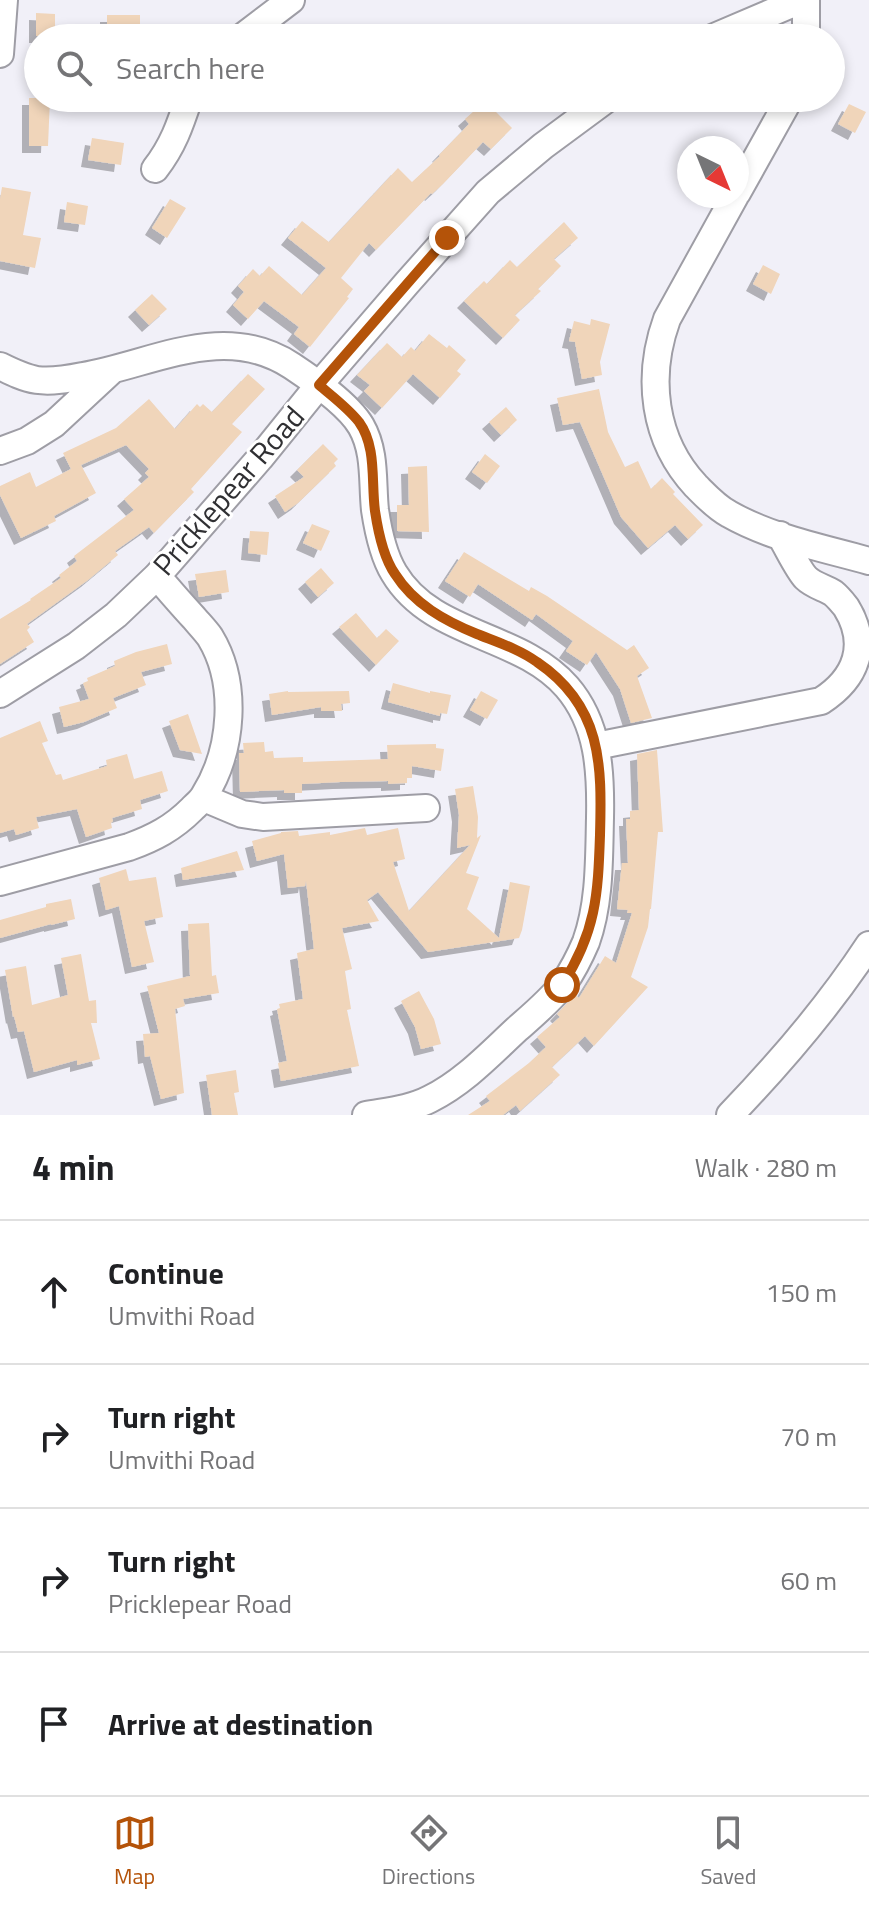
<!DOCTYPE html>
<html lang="en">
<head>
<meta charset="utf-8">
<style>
	body { margin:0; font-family:"Titillium Web",sans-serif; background:#f6f6f6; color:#202124 }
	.compass { position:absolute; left:677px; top:136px; width:72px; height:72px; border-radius:50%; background:#fff; box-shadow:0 4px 12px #0003; rotate:137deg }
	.stop { position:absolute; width:24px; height:24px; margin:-18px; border:6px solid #b45309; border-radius:50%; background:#fff }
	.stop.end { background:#b45309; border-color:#fff; box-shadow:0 2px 8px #0008 }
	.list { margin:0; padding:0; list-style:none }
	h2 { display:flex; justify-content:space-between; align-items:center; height:104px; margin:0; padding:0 32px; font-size:34px }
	h2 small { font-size:26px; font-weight:400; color:#757577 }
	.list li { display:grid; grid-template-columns:52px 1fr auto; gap:24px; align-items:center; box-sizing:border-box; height:144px; padding:0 32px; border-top:2px solid #e0e0e0 }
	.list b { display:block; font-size:30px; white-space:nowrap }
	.list p { margin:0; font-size:26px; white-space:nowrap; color:#757577 }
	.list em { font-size:26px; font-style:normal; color:#757577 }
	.icon { flex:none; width:44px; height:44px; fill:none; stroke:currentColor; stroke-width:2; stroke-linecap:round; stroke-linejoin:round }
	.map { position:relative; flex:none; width:869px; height:1115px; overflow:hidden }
	.search { position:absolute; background:#fff; box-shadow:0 4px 12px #0003; left:24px; right:24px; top:24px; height:88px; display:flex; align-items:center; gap:20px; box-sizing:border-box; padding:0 28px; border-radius:44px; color:#757577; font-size:30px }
	.sheet { height:680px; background:#fff }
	nav { display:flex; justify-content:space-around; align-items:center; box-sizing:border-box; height:112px; border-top:2px solid #e0e0e0; background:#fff; font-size:22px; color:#757577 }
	nav a { display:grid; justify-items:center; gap:4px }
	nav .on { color:#b45309 }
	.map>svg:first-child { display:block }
	.building { fill:#f0d5ba; filter:url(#shadow) }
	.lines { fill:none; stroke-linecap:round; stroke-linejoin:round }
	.minor-casing { stroke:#9e9da5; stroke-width:30 }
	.minor { stroke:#fff; stroke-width:26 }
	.route { stroke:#b45309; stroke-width:10 }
	.labels { text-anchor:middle; stroke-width:6; stroke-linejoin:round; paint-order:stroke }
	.street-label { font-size:30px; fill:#303033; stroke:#fff }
</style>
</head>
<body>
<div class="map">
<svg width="869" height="1115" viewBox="0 0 869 1115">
	<defs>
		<filter id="shadow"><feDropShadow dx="-7" dy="7" stdDeviation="0" flood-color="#0004"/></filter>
	</defs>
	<rect width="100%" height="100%" fill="#f1f0f8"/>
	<!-- building -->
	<path class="building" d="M36,13l19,1v22h-19z
		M107,15h33v23h-33z
		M29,98h21l-2,48h-19z
		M483,103l9,9 2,-2 18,18 -21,21 -8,-7 -40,42 -11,10 -1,-1 -55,57 -7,-7 -28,35 12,11 -6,8 2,1 -39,49 -16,-13 5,-7 -35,-26 -16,18 -15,-14 11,-13 -6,-6 15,-17 7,7 9,-10 33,29 24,-27 -38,-30 14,-17 27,21 69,-74 14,14 28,-26 -1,-1 30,-31 -4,-5z
		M849,104l17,8 -11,21 -17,-9z
		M92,138l32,5 -3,22 -33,-5z
		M2,187l29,5 -8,43 18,3 -6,30 -35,-7v-62z
		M170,199l16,9 -19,30 -15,-10z
		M67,202l21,4 -3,19 -21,-3z
		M564,222l14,16 -24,21 7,7 -23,23 3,2 -26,24 5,5 -17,18 -39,-37 20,-20 3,3 23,-24 7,7z
		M763,265l17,9 -9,20 -18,-10z
		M152,294l15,15 -18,16 -14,-15z
		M591,319l19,5 -10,38 2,13 -20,4 -7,-37 -6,-1 5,-20 16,4z
		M429,334l18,14 2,-3 17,15 -9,11 4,3 -21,24 -27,-24 -31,34 -18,-17 6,-6 -13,-10 30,-32 15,14 9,-10 4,4z
		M248,374l17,15 -33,35 10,8 -51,57 3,3 -40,41 -5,-6 -34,24 3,4 -30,25 -61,44 3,3 -3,3 7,12 -34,22v-45l31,-19 -1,-1 31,-21 -2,-3 18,-14 -3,-5 60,-46 -10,-11 25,-22 -4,-4 4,-4 -23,-24 -45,20 15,28 -42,23 2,5 -35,17 -21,-43v-9l30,-14 6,15 35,-18 -8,-16 53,-25 33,-29 26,30 22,-25 3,3 3,-3 9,8z
		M599,389l9,43 17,35 13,-6 13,28 11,-11 13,14 -2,2 30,31 -15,14 -13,-14 -27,23 -27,-31 -41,-95 -17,3 -6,-27z
		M506,407l11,13 -16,15 -12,-13z
		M323,444l15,15 -4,4 2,3 -38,37 -13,9 -10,-16 29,-19 -7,-7z
		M485,454l15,12 -13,17 -15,-11z
		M427,466l2,66 -32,-1v-26h12l-1,-38z
		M312,524l18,7 -9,20 -18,-8z
		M250,531l19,1 -2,23 -19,-2z
		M464,552l65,39 2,-4 16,9 80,54 7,-5 15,23 -12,8 15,42 -21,5 -11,-34 -24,-37 -9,13 -21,-14 7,-10 -37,-27 -4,6 -54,-36 -8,13 -25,-16z
		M321,568l13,15 -16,14 -13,-15z
		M226,570l3,22 -30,5 -4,-23z
		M356,613l21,25 9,-9 13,12 -23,24 -37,-38z
		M167,644l5,20 -31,8 5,13 -33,13 4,10 -33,14 -20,5 -5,-20 30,-8 -6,-16 5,-2 -1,-3 28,-12 -1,-5 22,-9z
		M393,683l37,10v-2l21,4 -4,19 -7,-1v3l-52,-14z
		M288,691v1l61,-1 1,12 -9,1 1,7h-21v-4l-49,8 -3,-21z
		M481,691l17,9 -11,19 -17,-9z
		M188,714l14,40 -22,-4 -11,-29z
		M40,721l8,20 -6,2 14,32 5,-1 2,6 44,-14 -1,-6 21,-6 7,25 28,-8 6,20 -28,9 2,9 -30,9 1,3 -2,2 1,5 -26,9 -9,-28 -41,8 3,11 -23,7 -2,-6 -14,4v-95z
		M264,742l1,10 8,-1 1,7 29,-1v5l85,-3 -1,-14 49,-1v4l8,1 -3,22 -29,-5v12h-5v5l-19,1v-3l-48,1 -38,2v9h-18v-3l-44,2 -1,-39h5l-1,-10z
		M657,750l6,82h-5l-7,77h-1l-2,18 -17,50 17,10 -54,59 -9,-10 -33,31 8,8 -40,36 -4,-6 -13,10h-35l22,-14 -4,-5 43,-33 17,-16 -9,-10 23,-20 -3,-3 18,-19 4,3 26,-42 11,7 16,-50h-5l1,-3 -11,-1 5,-46h6l-2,-44h4v-8l9,-1 -2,-56z
		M473,786l5,31 -1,21 4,-3 -15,38 13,4 -12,32 32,29 11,-56 20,4 -8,44 -3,8 -91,14 -50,-60 -11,8 12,21 -37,7 10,41 -7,2 6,38 -4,1 12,56 -78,15 -3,-18 9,-2 -10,-52 3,-1 -1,-4 24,-5 -6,-46 17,-4 -8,-68 -1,5 -17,2 -4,-34 -27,7 -5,-20 29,-8v-1l17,-1 1,5 31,-4v3l35,-7 2,7 31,-7 7,31 -12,3 16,49 61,-66 -13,3 2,-33 -4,-26z
		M237,851l7,19 -61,10 -2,-12z
		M126,869l3,12 27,-4 7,40 -19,4 10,41 -22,5 -13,-61 -13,4 -7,-32z
		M71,899l4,20 -24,6v-1l-51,14v-18l46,-13v-3z
		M209,923l3,53 4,-1 3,18 -36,6 2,7 -10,3 9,84 -23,6 -11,-43 -5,1 -2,-23 16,-1 -12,-47 43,-10 -2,-52z
		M81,954l8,47 7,-1 1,23h-6l9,36 -23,6v-5l-43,12 -10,-41 -6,1 -4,-16 -1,1 -8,-47 21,-4 6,39 36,-10 -7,-37z
		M419,991l15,28 7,25 -20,5 -6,-22 -14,-26z
		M236,1070l3,22 -5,1 4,22h-26l-6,-40z"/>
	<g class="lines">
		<!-- minor casing -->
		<g class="minor-casing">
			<path id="minor" d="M241,38l50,-38
				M712,38l89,-38
				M806,38v-38
				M0,54l4,-54
				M155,169c18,-23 25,-44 34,-71
				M737,193l53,-95
				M735,196l-68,123c-21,58 -14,121 29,167 10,10 20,21 33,28 42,24 94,34 140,47
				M0,366c12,6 24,12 37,14 15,2 31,-1 46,-4 70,-12 141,-55 209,-10 21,14 56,38 69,60 15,26 11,56 14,84 3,20 8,45 19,63 38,64 126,60 173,114 32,37 34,85 33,131 -1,41 0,85 -14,124 -6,14 -13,28 -22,41 -13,17 -31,32 -47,46 -27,25 -53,53 -87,70 -19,10 -42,12 -64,16
				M0,451l27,-10 27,-17 56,-52
				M0,694l76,-48 40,-31 41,-39 103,-118 59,-73 88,-102 81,-91 55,-46 65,-48
				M596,746l225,-45c36,-23 48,-57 25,-94 -4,-5 -8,-10 -13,-14 -8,-5 -20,-8 -27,-15 -8,-8 -19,-32 -26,-43
				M204,798l38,16 21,3 163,-9
				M0,882l129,-35c25,-9 44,-19 63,-38 4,-4 9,-8 12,-13 29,-46 34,-113 6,-159 -5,-7 -11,-13 -16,-19 -13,-14 -25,-28 -37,-42
				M730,1115c51,-53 99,-109 139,-170"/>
		</g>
		<!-- minor -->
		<use href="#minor" class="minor"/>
	</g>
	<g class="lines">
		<!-- route -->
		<path class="route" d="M447,238l-128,147c14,12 29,23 40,37 18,25 12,60 16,89 3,20 8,46 20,63 19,30 50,47 82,60 20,8 42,15 60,28 65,44 65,102 63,173 -2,60 -4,97 -38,150"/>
	</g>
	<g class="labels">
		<!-- street labels -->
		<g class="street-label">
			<text transform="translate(229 491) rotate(-49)" y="10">Pricklepear Road</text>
		</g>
	</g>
</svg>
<svg class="compass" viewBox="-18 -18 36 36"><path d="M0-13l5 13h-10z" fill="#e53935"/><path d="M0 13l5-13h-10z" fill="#757577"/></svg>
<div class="stop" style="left:562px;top:985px"></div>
<div class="stop end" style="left:447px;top:238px"></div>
<div class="search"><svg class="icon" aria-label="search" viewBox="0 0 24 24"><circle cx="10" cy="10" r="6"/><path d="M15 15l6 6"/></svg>Search here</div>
</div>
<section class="sheet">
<h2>4 min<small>Walk · 280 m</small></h2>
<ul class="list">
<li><svg class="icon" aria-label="ahead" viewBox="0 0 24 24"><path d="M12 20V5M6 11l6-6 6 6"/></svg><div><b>Continue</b><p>Umvithi Road</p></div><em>150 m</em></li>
<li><svg class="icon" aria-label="right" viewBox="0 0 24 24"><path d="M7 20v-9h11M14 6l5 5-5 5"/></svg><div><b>Turn right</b><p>Umvithi Road</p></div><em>70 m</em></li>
<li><svg class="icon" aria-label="right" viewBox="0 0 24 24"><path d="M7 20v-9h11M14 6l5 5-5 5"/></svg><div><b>Turn right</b><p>Pricklepear Road</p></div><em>60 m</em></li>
<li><svg class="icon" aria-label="arrive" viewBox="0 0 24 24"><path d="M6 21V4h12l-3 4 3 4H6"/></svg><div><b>Arrive at destination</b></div></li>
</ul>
</section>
<nav>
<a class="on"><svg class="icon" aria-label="map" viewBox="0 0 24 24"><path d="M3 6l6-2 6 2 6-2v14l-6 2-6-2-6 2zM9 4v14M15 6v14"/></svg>Map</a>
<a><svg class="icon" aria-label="directions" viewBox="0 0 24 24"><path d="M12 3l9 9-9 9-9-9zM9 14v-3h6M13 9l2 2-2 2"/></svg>Directions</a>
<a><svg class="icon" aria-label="saved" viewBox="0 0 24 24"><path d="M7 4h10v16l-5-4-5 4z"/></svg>Saved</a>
</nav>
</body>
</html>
